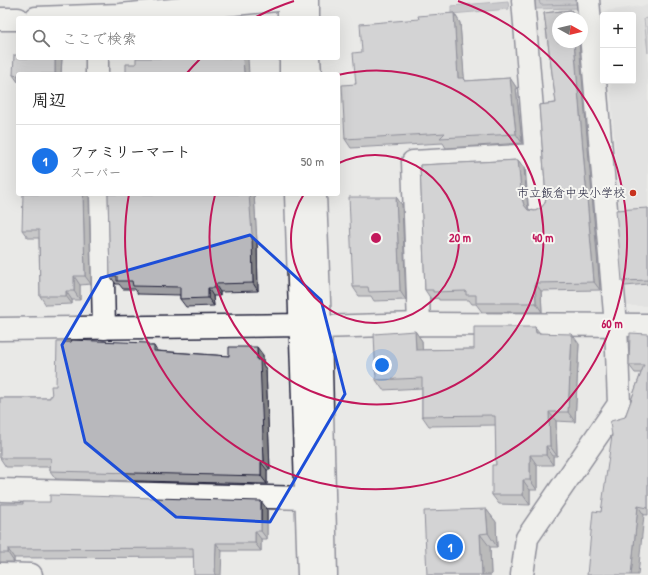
<!DOCTYPE html>
<html lang="ja">
<head>
<meta charset="utf-8">
<style>
	body { margin:0; font-family:"Patrick Hand","Klee One",sans-serif; background:#f2f2f2; color:#222 }
	.controls { position:absolute; right:12px; top:12px; display:grid; overflow:hidden; border-radius:4px; box-shadow:0 4px 16px #0002 }
	.controls button { width:36px; height:36px; display:grid; place-items:center; padding:0; border:0; border-bottom:1px solid #e0e0e0; background:#fff; color:#222; font:20px sans-serif }
	.compass { position:absolute; left:552px; top:12px; width:36px; height:36px; border-radius:50%; background:#fff; box-shadow:0 4px 16px #0002; rotate:98deg }
	.you { position:absolute; left:382px; top:365px; width:14px; height:14px; margin:-10px; border:3px solid #fff; border-radius:50%; background:#1a73e8; box-shadow:0 0 0 6px #1a73e833 }
	.badge { display:grid; place-items:center; width:26px; height:26px; border-radius:50%; background:#1a73e8; color:#fff; font-size:13px; font-weight:700 }
	.pin { position:absolute; translate:-50% -50%; border:2px solid #fff; box-shadow:0 1px 4px #0006 }
	.list { margin:0; padding:0; list-style:none }
	h2 { display:flex; justify-content:space-between; align-items:center; height:52px; margin:0; padding:0 16px; font-size:17px }
	h2 small { font-size:13px; font-weight:400; color:#767676 }
	.list li { display:grid; grid-template-columns:26px 1fr auto; gap:12px; align-items:center; box-sizing:border-box; height:72px; padding:0 16px; border-top:1px solid #e0e0e0 }
	.list b { display:block; font-size:15px; white-space:nowrap }
	.list p { margin:0; font-size:13px; white-space:nowrap; color:#767676 }
	.list em { font-size:13px; font-style:normal; color:#767676 }
	.icon { flex:none; width:22px; height:22px; fill:none; stroke:currentColor; stroke-width:2; stroke-linecap:round; stroke-linejoin:round }
	.map { position:relative; flex:none; width:648px; height:575px; overflow:hidden }
	.search { position:absolute; background:#fff; box-shadow:0 4px 16px #0002; left:16px; top:16px; width:324px; height:44px; display:flex; align-items:center; gap:10px; box-sizing:border-box; padding:0 14px; border-radius:4px; color:#767676; font-size:15px }
	.panel { position:absolute; background:#fff; box-shadow:0 4px 16px #0002; left:16px; top:72px; width:324px; height:124px; border-radius:4px }
	.map>svg:first-child { display:block }
	.built { fill:#dadada }
	.green { fill:#ccccce; stroke:#777784 }
	.water { fill:#a5a5ac; stroke:#71717f }
	.lines { fill:none; stroke-linecap:round; stroke-linejoin:round }
	.shore { stroke:#565668; stroke-width:1 }
	.minor-casing { stroke:#22223b; stroke-width:25 }
	.tertiary-casing { stroke:#22223b; stroke-width:25 }
	.minor { stroke:#f6f6f2; stroke-width:22 }
	.tertiary { stroke:#f6f6f2; stroke-width:22 }
	.wall { fill:#9e9ea2; stroke:#22223b }
	.shaded-wall { fill:#818184; stroke:#22223b }
	.building { fill:#b8b8bc; stroke:#22223b }
	.marked { fill:none; stroke:#1d4ed8; stroke-width:3; stroke-linejoin:round }
	.ring { fill:none; stroke:#c2185b; stroke-width:2 }
	.poi-dot { fill:#c8321e; stroke:#f6f6f2; stroke-width:1.5 }
	.labels { text-anchor:middle; stroke-width:4; stroke-linejoin:round; paint-order:stroke }
	.poi-label { font-size:12px; fill:#22223b; stroke:#f6f6f2; text-anchor:end }
	.centre { fill:#c2185b; stroke:#f6f6f2; stroke-width:2 }
	.ring-label { font-size:12px; text-anchor:middle; font-weight:bold; fill:#c2185b; stroke:#f6f6f2; stroke-width:4; stroke-linejoin:round; paint-order:stroke }
</style>
</head>
<body>
<div class="map">
<svg width="648" height="575" viewBox="0 0 648 575">
	<rect width="100%" height="100%" fill="#e9e9e7"/>
	<filter id="ink" filterUnits="userSpaceOnUse"><feTurbulence type="fractalNoise" baseFrequency=".025" numOctaves="2"/><feDisplacementMap in="SourceGraphic" scale="8" xChannelSelector="R" yChannelSelector="G"/><feConvolveMatrix kernelMatrix="1 2 1 2 8 2 1 2 1" color-interpolation-filters="sRGB"/></filter>
	<g filter="url(#ink)">
		<!-- built -->
		<path class="built" d="M648,5v301h-22l-16,-225h23v-66h-28v-4z"/>
		<!-- green -->
		<path class="green" d="M648,18v35l-4,-34z"/>
		<!-- water -->
		<path class="water" d="M535,0h46l1,8 -47,1z
			M508,1l1,8 -58,5v-8z"/>
		<g class="lines">
			<!-- shore -->
			<path class="shore" d="M539,0l1,4 1,1 35,-1"/>
			<!-- minor casing -->
			<g class="minor-casing">
				<path id="minor" d="M523,0l17,207
					M36,18l84,-3 157,-15
					M0,19h18
					M97,58v16
					M101,194l3,134
					M419,324l-6,-162 123,-7
					M0,490l306,8
					M0,574l31,1
					M522,575l5,-37 92,-134 -3,-79 -28,-325"/>
			</g>
			<!-- tertiary casing -->
			<g class="tertiary-casing">
				<path id="tertiary" d="M289,0v18
					M307,0v18
					M291,58v16
					M309,58l1,16
					M296,194l13,381
					M315,194l5,133 6,248
					M0,329l301,-4 19,2 99,-3 229,1"/>
			</g>
			<!-- minor -->
			<use href="#minor" class="minor"/>
			<!-- tertiary -->
			<use href="#tertiary" class="tertiary"/>
		</g>
		<!-- wall -->
		<path class="wall" d="M571,10l6,8h-19v24h21l21,248 -59,1 1,21h-60l-6,-8h-4l-3,-4h-30l-1,-2 -7,1 -6,-9 -5,-125 98,-5 6,8 4,41 7,2 6,-3 4,-5 1,-6 -7,-92 17,-2 -12,-90z
			M454,13l6,10 4,55 2,3 44,-3 6,9 6,56 -76,5 -3,-5 -92,5 -6,-9 17,-87 57,-33z
			M18,58h44l-1,16h-43v8l-5,-7z
			M89,194l2,90 -11,1v15h-8v4l-26,1 -6,-9 -1,-58h-11l-6,-8z
			M108,194h146l3,48 1,49 -38,1v4h-7l1,10 -28,1 -6,-8v-4l-42,-1 -3,-5h-12l-4,-5h-3l-6,-8z
			M396,197l6,8 4,95 -32,1 -3,-5h-12l-6,-9z
			M648,208v76l-23,2 -3,-5z
			M535,327l5,6 39,11 -4,78 -19,-1 1,35h-4v9h-16v25h-7v15l-31,-1 -7,-9 4,-30v-40l-67,1 -7,-10v-28l-39,2 -7,-10 39,-49 7,10v9l52,-1z
			M648,334v181l-47,-3 24,-95 16,-44h-6l-6,-8z
			M151,346h3l3,5 72,5 34,-1v10l3,4 4,101h-3v14l-211,-5 -6,-8v-4h-44l-6,-9v-60h50l6,-12z
			M0,504l267,5v30h-6v12h-39l-28,6 -180,1v4h-14z
			M486,509l10,13 1,25h-7l1,28h-64z"/>
		<!-- shaded-wall -->
		<path class="shaded-wall" d="M571,10l6,8h-5z
			M454,13l6,10 5,65 -7,-10z
			M574,42h5l21,248 -6,-8z
			M55,58h7l-1,16h-6z
			M243,58h5l1,16h-5z
			M510,78l6,9 6,56 -6,-9z
			M518,160l6,8 4,40 2,6 -6,-9 -2,-6z
			M83,194h6l2,90 -6,-8z
			M249,194h5l3,48 1,49 -5,-8z
			M396,197l6,8 4,95 -6,-9z
			M74,276l6,9v15l-6,-9z
			M535,283l6,8 1,21 -6,-9z
			M215,284l5,8v4l-5,-8z
			M208,288l5,8 1,10 -6,-8z
			M66,291l6,9v4l-6,-8z
			M535,327l7,10 -6,-4z
			M415,331l7,10 1,19 -7,-10z
			M572,334l7,10 -4,78 -7,-10z
			M257,347l6,8v10l3,4 4,101 -6,-9z
			M549,412l7,9 1,35 -7,-10z
			M546,446l7,10v9l-7,-10z
			M530,455l7,10v25l-7,-10z
			M261,462l6,8v14l-6,-8z
			M523,480l7,10v15l-7,-10z
			M261,501l6,8v30l-6,-8z
			M638,506l6,9 -6,60h-7z
			M486,509l10,13 1,25 -9,-14z
			M255,531l6,8v12l-6,-8z
			M480,534l10,13 1,28h-9z
			M216,543l6,8 -1,24h-6z
			M8,549l6,9v4l-6,-9z"/>
		<!-- building -->
		<path class="building" d="M571,10l1,8h-14v24h16l20,240 -59,1 1,20h-60v-8h-10v-4l-33,1v-2h-8l-5,-125 98,-5 4,39 2,6 4,5 7,1 6,-3 4,-5 1,-6 -7,-92 17,-2 -12,-90z
			M454,13l4,65h6l1,3 45,-3 6,56 -76,4 5,-5 -100,6 -3,-54 14,-1 -3,-31 9,-1 -2,-28 59,-5 -1,-3z
			M18,36v22h37v16h-37v2l-5,-1 1,-20h4z
			M136,58h107l1,16h-118v-10h10z
			M23,194h60l2,82h-11v15h-8v5h-26l-1,-66h-17z
			M108,194h141l3,40 1,49 -38,1v4h-7v10l-28,1v-12l-47,-1 -1,-5h-15v-5h-7z
			M349,197h47l4,94 -31,1 -1,-5h-15z
			M648,208v72l-26,1 -6,-71z
			M474,327h61l1,6 36,1 -4,78h-19l1,34h-4v9h-16v25h-7v15h-31v-30h4l-1,-49h-3v-1l-70,1v-38l-46,2 -2,-46 41,-3 1,19 58,-1z
			M630,333l18,1v174l-10,-2 -7,69h-44l6,-64 8,1 11,-77 -2,-12 1,-2 14,-4 19,-52h-15z
			M72,340l76,3v3h6v5l75,5v-9h28v13h3l4,101 -3,1v14l-211,-5 1,-13h-51v-60h50v-2h2l-1,-10h5l1,-44h14z
			M50,495l211,6v30h-6v12h-39l-1,32h-21l-1,-27 -185,1v4h-8v-49h23v-2h27z
			M486,509l2,24 -8,1 2,41h-55l-3,-64z"/>
	</g>
	<!-- marked area -->
	<path d="M0 0H648V575H0ZM250,235l71,65 24,94 -75,128 -94,-5 -91,-75 -23,-97 39,-67z" fill="#e9e9e7" fill-opacity=".55" fill-rule="evenodd"/>
	<path class="marked" d="M250,235l71,65 24,94 -75,128 -94,-5 -91,-75 -23,-97 39,-67z"/>
	<!-- distance rings -->
	<g class="ring">
		<path d="M339 163A84 84 0 1 1 304 194"/>
		<path d="M338 75A167 167 0 1 1 215 195"/>
		<path d="M187 73A251 251 0 0 1 200 59M256 17A251 251 0 0 1 294 1M458 1A251 251 0 1 1 129 194"/>
	</g>
	<!-- markers -->
	<circle class="poi-dot" cx="633" cy="193" r="4"/>
	<g class="labels">
		<!-- poi labels -->
		<g class="poi-label">
			<text x="625" y="197">市立飯倉中央小学校</text>
		</g>
	</g>
	<circle cx="376" cy="238" r="6" class="centre"/>
	<g class="ring-label">
		<text x="460" y="242">20 m</text>
		<text x="543" y="242">40 m</text>
		<text x="612" y="328">60 m</text>
	</g>
</svg>
<div class="controls">
<button>+</button>
<button>−</button>
</div>
<svg class="compass" viewBox="-18 -18 36 36"><path d="M0-13l5 13h-10z" fill="#e53935"/><path d="M0 13l5-13h-10z" fill="#767676"/></svg>
<div class="you"></div>
<div class="pin badge" style="left:450px;top:547px">1</div>
<div class="search"><svg class="icon" aria-label="search" viewBox="0 0 24 24"><circle cx="10" cy="10" r="6"/><path d="M15 15l6 6"/></svg>ここで検索</div>
<section class="panel">
<h2>周辺<small></small></h2>
<ul class="list">
<li><span class="badge">1</span><div><b>ファミリーマート</b><p>スーパー</p></div><em>50 m</em></li>
</ul>
</section>
</div>
</body>
</html>
